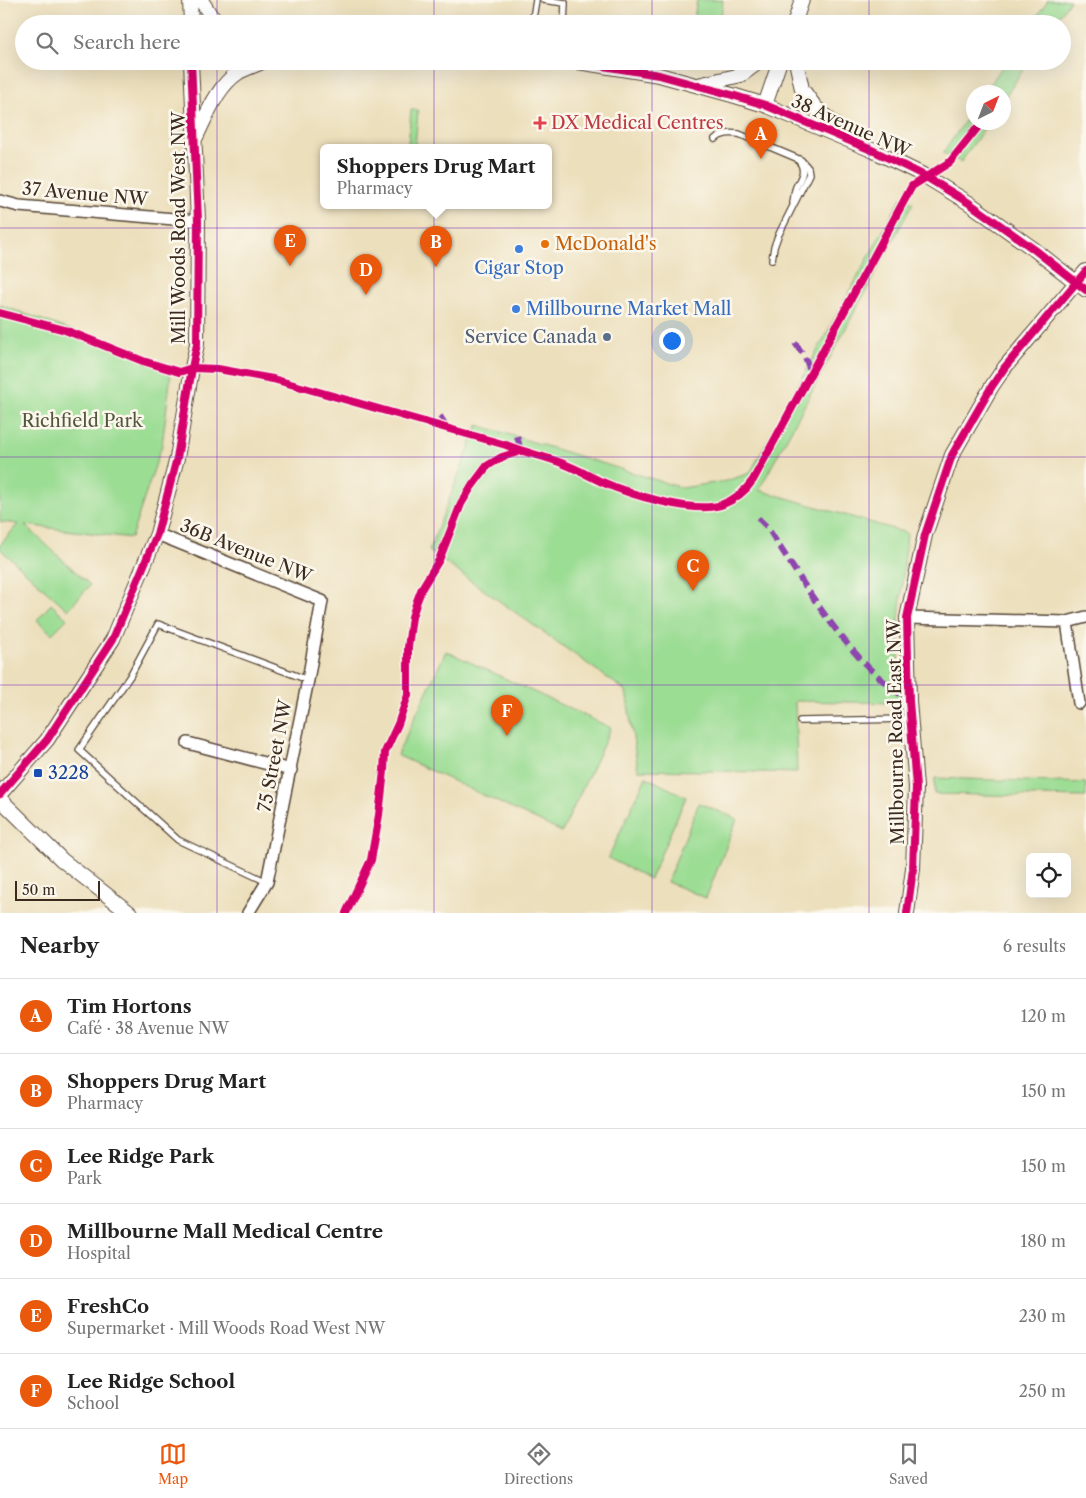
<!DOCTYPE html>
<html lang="en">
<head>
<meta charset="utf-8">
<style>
	body { margin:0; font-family:"Libre Caslon Text",serif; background:#f2f2f2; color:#222 }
	.controls { position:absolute; right:15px; bottom:15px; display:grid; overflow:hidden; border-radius:8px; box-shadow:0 5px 20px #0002 }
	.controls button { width:45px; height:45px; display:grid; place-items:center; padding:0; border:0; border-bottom:1px solid #e0e0e0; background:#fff; color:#222; font:25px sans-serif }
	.compass { position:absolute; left:966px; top:85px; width:45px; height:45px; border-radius:50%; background:#fff; box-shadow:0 5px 20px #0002; rotate:42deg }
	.scale { position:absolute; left:15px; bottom:12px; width:85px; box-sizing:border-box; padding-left:5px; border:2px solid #3b2a1e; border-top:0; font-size:14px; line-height:18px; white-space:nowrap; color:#3b2a1e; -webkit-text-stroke:4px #fbf7ec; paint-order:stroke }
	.you { position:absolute; left:671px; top:340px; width:18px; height:18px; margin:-12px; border:4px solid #fff; border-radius:50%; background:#1a73e8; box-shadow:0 0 0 8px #1a73e833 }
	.badge { display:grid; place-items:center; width:32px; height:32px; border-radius:50%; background:#ea580c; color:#fff; font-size:16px; font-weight:700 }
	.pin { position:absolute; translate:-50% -41px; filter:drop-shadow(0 1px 2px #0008) }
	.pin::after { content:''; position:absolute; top:26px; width:18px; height:15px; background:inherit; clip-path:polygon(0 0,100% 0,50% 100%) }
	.popup { position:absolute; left:320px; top:144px; width:232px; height:65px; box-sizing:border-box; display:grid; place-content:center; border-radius:8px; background:#fff; filter:drop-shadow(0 1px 4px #0005); font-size:16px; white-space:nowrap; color:#767676 }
	.popup b { font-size:19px; color:#222 }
	.popup::after { content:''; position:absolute; left:50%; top:100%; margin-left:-10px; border:10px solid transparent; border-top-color:#fff }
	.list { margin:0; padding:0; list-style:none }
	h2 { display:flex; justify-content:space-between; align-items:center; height:65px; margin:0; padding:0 20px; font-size:21px }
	h2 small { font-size:16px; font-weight:400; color:#767676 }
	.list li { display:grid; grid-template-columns:32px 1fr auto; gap:15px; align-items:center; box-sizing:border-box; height:75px; padding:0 20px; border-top:1px solid #e0e0e0 }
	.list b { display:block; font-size:19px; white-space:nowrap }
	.list p { margin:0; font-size:16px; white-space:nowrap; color:#767676 }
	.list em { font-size:16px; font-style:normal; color:#767676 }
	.icon { flex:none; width:28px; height:28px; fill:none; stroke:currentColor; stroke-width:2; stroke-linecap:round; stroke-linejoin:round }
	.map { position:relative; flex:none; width:1086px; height:913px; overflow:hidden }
	.search { position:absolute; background:#fff; box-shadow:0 5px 20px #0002; left:15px; right:15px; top:15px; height:55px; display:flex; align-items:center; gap:12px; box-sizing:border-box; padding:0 18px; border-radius:28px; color:#767676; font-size:19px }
	.sheet { height:515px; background:#fff }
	nav { display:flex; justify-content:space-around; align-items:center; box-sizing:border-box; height:70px; border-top:1px solid #e0e0e0; background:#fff; font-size:14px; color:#767676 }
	nav a { display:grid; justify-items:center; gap:2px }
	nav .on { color:#ea580c }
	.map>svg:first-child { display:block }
	.green { fill:#9cdd94; stroke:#6c8459 }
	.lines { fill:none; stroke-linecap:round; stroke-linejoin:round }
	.service-casing { stroke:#564536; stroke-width:8 }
	.minor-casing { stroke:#564536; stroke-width:14 }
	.tertiary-casing { stroke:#564536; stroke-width:16 }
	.service { stroke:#fff; stroke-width:5.5 }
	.minor { stroke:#fff; stroke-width:11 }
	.tertiary { stroke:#fff; stroke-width:14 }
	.quiet { stroke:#8e44ad; stroke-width:6; stroke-dasharray:12 6; stroke-linecap:butt }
	.cycleway-casing { stroke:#fbf7ec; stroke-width:11 }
	.cycleway { stroke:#d6006c; stroke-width:8 }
	.grid { fill:none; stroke:#7b2cbf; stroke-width:1; stroke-opacity:0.55 }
	.health-dot { fill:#e0444e; stroke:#fbf7ec; stroke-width:2 }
	.food-dot { fill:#e8710a; stroke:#fbf7ec; stroke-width:2 }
	.shop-dot { fill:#3f7fe0; stroke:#fbf7ec; stroke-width:2 }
	.service-dot { fill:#5c6f8a; stroke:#fbf7ec; stroke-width:2 }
	.transit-dot { fill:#1a4fb4; stroke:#fbf7ec; stroke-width:2 }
	.labels { text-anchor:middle; stroke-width:5; stroke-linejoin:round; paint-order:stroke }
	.health-label { font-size:18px; fill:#be3a42; stroke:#fbf7ec; text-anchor:start }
	.street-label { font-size:18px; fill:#3b2a1e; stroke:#fbf7ec }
	.food-label { font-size:18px; fill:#c56008; stroke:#fbf7ec; text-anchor:start }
	.shop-label { font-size:18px; fill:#366cbe; stroke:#fbf7ec }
	.service-label { font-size:18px; fill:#4e5e75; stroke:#fbf7ec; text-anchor:end }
	.park-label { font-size:18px; fill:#53573c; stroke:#fbf7ec }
	.transit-label { font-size:18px; fill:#164399; stroke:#fbf7ec; text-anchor:start }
</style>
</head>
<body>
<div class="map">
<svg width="1086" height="913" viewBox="0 0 1086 913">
	<rect width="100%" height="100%" fill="#fbf7ec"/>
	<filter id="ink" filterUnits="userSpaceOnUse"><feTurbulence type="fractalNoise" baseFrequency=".02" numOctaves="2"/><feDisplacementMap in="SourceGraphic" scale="10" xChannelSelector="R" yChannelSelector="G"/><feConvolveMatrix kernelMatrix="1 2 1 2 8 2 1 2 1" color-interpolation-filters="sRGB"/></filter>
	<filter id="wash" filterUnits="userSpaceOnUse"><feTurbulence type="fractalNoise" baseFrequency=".0096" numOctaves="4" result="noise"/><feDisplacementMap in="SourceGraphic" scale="20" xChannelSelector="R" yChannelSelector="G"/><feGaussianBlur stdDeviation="1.12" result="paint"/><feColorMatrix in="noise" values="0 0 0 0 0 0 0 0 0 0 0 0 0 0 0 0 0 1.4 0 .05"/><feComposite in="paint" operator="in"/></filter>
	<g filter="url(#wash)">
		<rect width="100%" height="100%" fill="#ecdfbc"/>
		<!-- green -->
		<path class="green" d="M697,0h26l-3,24h-27z
			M1048,0h22l-16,24h-22z
			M1006,61h23l-25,38v-7h-19z
			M973,109l1,13 14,1 -27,39 -18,-9z
			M411,110h7l-3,37 -7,-1z
			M901,198l12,5 -154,287 148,43 -9,97 2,73 -105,-2 2,72 -81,-2 -2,2 -2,-2 -74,-1 -12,-79 -197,-140 49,-126 204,63 44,-7 24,-8z
			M0,305l172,61 -10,79 -31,93 -106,-13 65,60 -22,25 -68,-61v-4l18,-21 -18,-2z
			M51,604l16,15 -15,15 -15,-14z
			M446,651l165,77 -49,104 -165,-77z
			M646,777l40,20 -36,82 -42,-21z
			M935,778l151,5v14l-152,-3z
			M699,803l38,16 -31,79 -39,-16z"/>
	</g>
	<g filter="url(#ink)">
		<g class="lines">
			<!-- service casing -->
			<g class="service-casing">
				<path id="service" d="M543,0l22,3 -1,21
					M532,24l4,-24
					M715,139c8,-6 14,-6 24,-5l62,26 7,8 1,6 -31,62 -4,11 -2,13
					M793,203c1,-6 1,-11 3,-16 5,-10 11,-17 2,-27
					M800,721l110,-2
					M267,882l-89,-42 -99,-90 51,-74 28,-52 150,56"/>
			</g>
			<!-- minor casing -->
			<g class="minor-casing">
				<path id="minor" d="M0,201l19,5 179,15
					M157,534l165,67 -14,79 -41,202 -19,31
					M907,618l160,4 19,-5
					M1067,622l12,81
					M188,743l103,27"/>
			</g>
			<!-- tertiary casing -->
			<g class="tertiary-casing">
				<path id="tertiary" d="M190,0l1,24
					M201,0l10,16 10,8
					M794,24l8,-24
					M572,61l87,14 73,20 33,10 109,46 49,24 46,28 66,47 51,40
					M796,61l6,28 13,18 32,29
					M698,85l43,-10 19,-14
					M765,105l15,-44
					M196,137c11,-22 21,-51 43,-65 7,-4 17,-7 25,-11
					M0,794l47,-54 66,-101 44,-105 20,-76 15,-90 5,-24 1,-123 -7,-160
					M0,799l62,61 68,53
					M907,913l6,-44 3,-82 -7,-86 -2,-83 18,-83 27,-80 40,-69 13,-19 81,-96"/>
			</g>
			<!-- service -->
			<use href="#service" class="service"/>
			<!-- minor -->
			<use href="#minor" class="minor"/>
			<!-- tertiary -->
			<use href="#tertiary" class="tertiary"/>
			<!-- quiet -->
			<path class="quiet" d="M795,343l10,14 6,16
				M440,416l7,11
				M517,436l4,15
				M758,518l9,9c29,44 55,89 90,128 13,16 29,28 45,41"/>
			<!-- cycleway casing -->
			<g class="cycleway-casing">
				<path id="cycleway" d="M572,61l87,14 73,20 33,10 109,46 49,24 46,28 66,47 51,40
					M0,313l65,17 78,31 36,11 13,-4 26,1 55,10 233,66c19,8 39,11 58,19 13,5 25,12 38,18 27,12 91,32 119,23 13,-5 24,-13 32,-25l159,-294 38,-24 32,-40
					M0,794l47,-54 66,-101 44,-105 20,-76 15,-90 5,-24 1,-123 -7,-160
					M346,913l25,-53 8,-45 5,-44 1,-19 13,-28 10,-29v-48l4,-30 5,-16 5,-13 17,-28 22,-56 11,-18 15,-20 15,-9 19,-6
					M907,913l6,-44 3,-82 -7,-86 -2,-83 18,-83 27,-80 40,-69 13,-19 81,-96"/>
			</g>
			<!-- cycleway -->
			<use href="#cycleway" class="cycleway"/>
		</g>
	</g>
	<!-- grid -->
	<path class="grid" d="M217,0v24M434,0v24M652,0v24M869,0v24M217,61v852M434,61v852M652,61v852M869,61v852M0,228h1086M0,457h1086M0,685h1086"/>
	<!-- markers -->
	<path class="health-dot" d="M537.5 115.5h5v5h5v5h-5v5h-5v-5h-5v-5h5z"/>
	<circle class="food-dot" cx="545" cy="244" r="5"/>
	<g class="shop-dot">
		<circle cx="519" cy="249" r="5"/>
		<circle cx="516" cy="309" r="5"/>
	</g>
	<circle class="service-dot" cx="607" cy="337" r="5"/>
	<rect class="transit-dot" x="33" y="768" width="10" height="10" rx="2.5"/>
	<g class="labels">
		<!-- health labels -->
		<g class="health-label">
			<text x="551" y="129">DX Medical Centres</text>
		</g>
		<!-- street labels -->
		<g class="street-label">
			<text transform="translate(851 126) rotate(24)" y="6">38 Avenue NW</text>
			<text transform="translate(85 194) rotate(5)" y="6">37 Avenue NW</text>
			<text transform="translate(179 228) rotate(-90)" y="6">Mill Woods Road West NW</text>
			<text transform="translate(246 551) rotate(22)" y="6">36B Avenue NW</text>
			<text transform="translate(896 732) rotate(-91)" y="6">Millbourne Road East NW</text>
			<text transform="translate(275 756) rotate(-79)" y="6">75 Street NW</text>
		</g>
		<!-- food labels -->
		<g class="food-label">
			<text x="555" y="250">McDonald's</text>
		</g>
		<!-- shop labels -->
		<g class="shop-label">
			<text x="519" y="274">Cigar Stop</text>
			<text x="526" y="315" text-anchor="start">Millbourne Market Mall</text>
		</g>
		<!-- service labels -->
		<g class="service-label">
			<text x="597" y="343">Service Canada</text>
		</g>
		<!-- park labels -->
		<g class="park-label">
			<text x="82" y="427">Richfield Park</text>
		</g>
		<!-- transit labels -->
		<g class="transit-label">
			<text x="48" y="779">3228</text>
		</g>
	</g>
</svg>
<div class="controls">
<button><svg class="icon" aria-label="locate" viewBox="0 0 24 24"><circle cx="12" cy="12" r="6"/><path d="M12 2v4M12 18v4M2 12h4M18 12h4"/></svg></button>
</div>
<svg class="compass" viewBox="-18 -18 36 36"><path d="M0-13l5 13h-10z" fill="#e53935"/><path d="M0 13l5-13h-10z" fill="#767676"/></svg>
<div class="scale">50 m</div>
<div class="you"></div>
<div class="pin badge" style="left:761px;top:159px">A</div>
<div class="pin badge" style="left:436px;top:267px">B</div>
<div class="popup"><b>Shoppers Drug Mart</b>Pharmacy</div>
<div class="pin badge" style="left:693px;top:591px">C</div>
<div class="pin badge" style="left:366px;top:295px">D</div>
<div class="pin badge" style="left:290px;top:266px">E</div>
<div class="pin badge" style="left:507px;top:736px">F</div>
<div class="search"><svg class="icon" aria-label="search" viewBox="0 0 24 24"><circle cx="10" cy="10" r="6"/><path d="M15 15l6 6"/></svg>Search here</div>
</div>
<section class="sheet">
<h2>Nearby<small>6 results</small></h2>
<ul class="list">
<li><span class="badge">A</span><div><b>Tim Hortons</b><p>Café · 38 Avenue NW</p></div><em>120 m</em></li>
<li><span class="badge">B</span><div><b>Shoppers Drug Mart</b><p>Pharmacy</p></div><em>150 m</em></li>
<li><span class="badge">C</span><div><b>Lee Ridge Park</b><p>Park</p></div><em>150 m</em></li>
<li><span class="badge">D</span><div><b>Millbourne Mall Medical Centre</b><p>Hospital</p></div><em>180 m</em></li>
<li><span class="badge">E</span><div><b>FreshCo</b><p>Supermarket · Mill Woods Road West NW</p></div><em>230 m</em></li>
<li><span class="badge">F</span><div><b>Lee Ridge School</b><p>School</p></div><em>250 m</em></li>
</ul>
</section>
<nav>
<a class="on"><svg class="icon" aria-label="map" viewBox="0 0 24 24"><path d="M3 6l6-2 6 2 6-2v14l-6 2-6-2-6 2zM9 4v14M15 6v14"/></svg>Map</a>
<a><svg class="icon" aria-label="directions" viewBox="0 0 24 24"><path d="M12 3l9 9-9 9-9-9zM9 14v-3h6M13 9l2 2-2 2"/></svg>Directions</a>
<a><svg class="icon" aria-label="saved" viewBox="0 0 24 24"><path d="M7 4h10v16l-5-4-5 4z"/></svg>Saved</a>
</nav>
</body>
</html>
